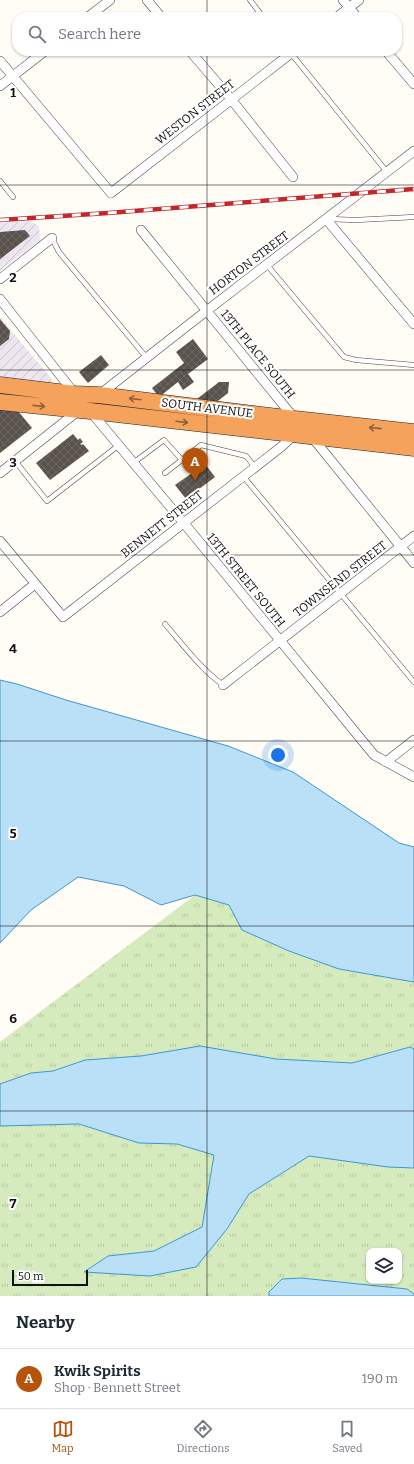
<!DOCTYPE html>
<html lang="en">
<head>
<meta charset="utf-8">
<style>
	body { margin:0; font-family:Bitter,serif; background:#f6f6f7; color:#1f2937 }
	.controls { position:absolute; right:12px; bottom:12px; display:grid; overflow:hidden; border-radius:8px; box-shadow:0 1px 3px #0004 }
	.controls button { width:36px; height:36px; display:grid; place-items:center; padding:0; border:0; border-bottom:1px solid #e0e1e3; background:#fff; color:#1f2937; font:20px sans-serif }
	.scale { position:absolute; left:12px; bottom:10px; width:76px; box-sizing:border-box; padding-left:4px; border:2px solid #111; border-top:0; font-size:11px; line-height:14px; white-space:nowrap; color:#111; -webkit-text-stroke:3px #fff; paint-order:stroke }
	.you { position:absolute; left:278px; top:755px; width:14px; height:14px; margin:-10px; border:3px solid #fff; border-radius:50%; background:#1a73e8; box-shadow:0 0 0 6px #1a73e833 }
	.badge { display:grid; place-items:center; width:26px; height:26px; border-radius:50%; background:#b45309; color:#fff; font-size:13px; font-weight:700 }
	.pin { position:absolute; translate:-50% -33px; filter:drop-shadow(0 1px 2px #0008) }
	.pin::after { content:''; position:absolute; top:21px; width:14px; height:12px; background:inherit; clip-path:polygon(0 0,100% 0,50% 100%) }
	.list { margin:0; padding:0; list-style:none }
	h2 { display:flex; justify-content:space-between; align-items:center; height:52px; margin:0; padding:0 16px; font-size:17px }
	h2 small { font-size:13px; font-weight:400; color:#747a83 }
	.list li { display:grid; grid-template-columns:26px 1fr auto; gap:12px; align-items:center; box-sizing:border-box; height:60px; padding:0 16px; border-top:1px solid #e0e1e3 }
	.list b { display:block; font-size:15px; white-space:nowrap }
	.list p { margin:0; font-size:13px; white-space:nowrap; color:#747a83 }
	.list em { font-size:13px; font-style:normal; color:#747a83 }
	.icon { flex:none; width:22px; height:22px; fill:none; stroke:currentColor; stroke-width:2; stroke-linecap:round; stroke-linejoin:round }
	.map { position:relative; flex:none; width:414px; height:1296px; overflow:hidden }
	.search { position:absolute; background:#fff; box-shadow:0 1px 3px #0004; left:12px; right:12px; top:12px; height:44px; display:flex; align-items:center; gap:10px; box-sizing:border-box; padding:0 14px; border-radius:16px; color:#747a83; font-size:15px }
	.sheet { height:112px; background:#fff }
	nav { display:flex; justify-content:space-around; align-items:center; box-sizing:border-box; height:56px; border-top:1px solid #e0e1e3; background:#fff; font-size:11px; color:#747a83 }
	nav a { display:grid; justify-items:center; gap:2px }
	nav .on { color:#b45309 }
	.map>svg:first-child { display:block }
	.industrial { fill:url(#industrial-furrows) }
	.park { fill:url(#park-tufts); fill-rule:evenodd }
	.water { fill:#b9e0f7; stroke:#3f96cf }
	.building { fill:url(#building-cross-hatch) }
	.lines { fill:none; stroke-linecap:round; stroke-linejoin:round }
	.lane-casing { stroke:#444; stroke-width:5.5 }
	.street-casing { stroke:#444; stroke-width:10 }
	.highway-casing { stroke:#222; stroke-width:17 }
	.lane { stroke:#fff; stroke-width:4.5 }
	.street { stroke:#fff; stroke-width:9 }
	.highway { stroke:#f5a25d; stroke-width:16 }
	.rail-casing { stroke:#c4262e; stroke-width:4.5 }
	.rail { stroke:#fff; stroke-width:3; stroke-dasharray:9; stroke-linecap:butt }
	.oneway { stroke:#8e613b }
	.grid { fill:none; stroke:#111; stroke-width:1; stroke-opacity:0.55 }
	.labels { text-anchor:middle; stroke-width:4; stroke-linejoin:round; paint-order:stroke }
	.street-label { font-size:12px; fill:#111; stroke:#fff }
	.grid-label { font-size:13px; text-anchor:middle; font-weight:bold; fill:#111; stroke:#fff; stroke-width:4; stroke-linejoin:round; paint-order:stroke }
</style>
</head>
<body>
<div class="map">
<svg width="414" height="1296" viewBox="0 0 414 1296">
	<defs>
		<pattern id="industrial-furrows" width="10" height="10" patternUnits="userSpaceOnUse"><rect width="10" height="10" fill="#eee6ef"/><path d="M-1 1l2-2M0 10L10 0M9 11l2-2" fill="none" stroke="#cbc4cc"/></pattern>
		<pattern id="park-tufts" width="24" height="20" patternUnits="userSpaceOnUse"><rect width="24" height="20" fill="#d5ebbd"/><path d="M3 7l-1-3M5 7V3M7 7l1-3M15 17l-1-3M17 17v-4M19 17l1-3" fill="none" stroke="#b6c8a1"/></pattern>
		<pattern id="building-cross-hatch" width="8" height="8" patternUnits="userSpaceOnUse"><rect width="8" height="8" fill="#5a524d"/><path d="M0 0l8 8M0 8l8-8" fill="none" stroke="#6d6662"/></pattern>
	</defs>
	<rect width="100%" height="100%" fill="#fffdf5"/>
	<!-- industrial -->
	<path class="industrial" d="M30,221l9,5 1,14 -40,31v-48z
		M0,317l51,61 1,5 -52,-4z"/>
	<!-- park -->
	<path class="park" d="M195,895l34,10 13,25 47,21 50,18 75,13v67l-5,-2 -57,16 -76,-4 -135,-3 -56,4 -32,11 -22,2 -31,11v-42z
		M79,1124l60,19 38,1 37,11 -12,72 -48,24 -46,5 -23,16 65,4 77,-47 22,-35 60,-38 79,11 26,1v128h-414v-170zM369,1251h30v30h-30z"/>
	<!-- water -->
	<path class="water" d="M0,680l17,4 49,16 162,46 65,26 106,71 15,4v135l-75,-13 -50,-18 -47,-21 -13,-25 -34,-10 -34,10 -37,-19 -46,-9 -47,33 -31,33z
		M200,1046l76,13 76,4 58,-16 4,2v119l-26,-1 -79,-11 -60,38 -22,35 -31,38 -46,9 -66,-4 24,-16 46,-5 48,-24 12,-72 -37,-11 -38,-1 -60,-19 -79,2v-42l31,-11 22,-2 32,-11 56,-4z
		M301,1278l106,11 7,5v2h-145v-4l13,-13z"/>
	<!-- building -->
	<path class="building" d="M25,230l5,6 -30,23v-27z
		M0,319l10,12 -1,8 -9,7z
		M193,339l15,20 -20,15 6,8 -11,8 -5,-8 -19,15 -7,-9 32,-25 -8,-11z
		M101,355l8,10 -21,18 -9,-11z
		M219,382h10l-1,11 -14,11 -21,-2z
		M0,409l18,2 14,17 -32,25z
		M73,434l5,6 2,-2 3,4 -3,2 2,1 1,-1 6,7 -39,29 -14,-17z
		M205,464l10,13 -29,22 -11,-14z"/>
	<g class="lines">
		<!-- lane casing -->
		<g class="lane-casing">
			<path id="lane" d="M250,0l13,17
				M290,52l97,120
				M0,181l13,16
				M328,219l28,1 58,-3
				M52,238l7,14 87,105
				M267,265l77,92 12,3 58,5
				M15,461l32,40 72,-56
				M133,463l31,-23 18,20
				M165,473l36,-28 45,11 9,11
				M243,476l171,206
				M165,624c19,22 35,44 58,61"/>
		</g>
		<!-- street casing -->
		<g class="street-casing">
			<path id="street" d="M147,0l14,17
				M343,0l14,17
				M88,17l22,-17
				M337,17l22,-17
				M190,51l41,48 62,78
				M386,51l28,33
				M0,61l111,132 183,-142
				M0,86l45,-35
				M326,219l88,105
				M141,230l153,188
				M0,279l52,-41
				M0,299l75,95
				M99,395l97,-76 218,-168
				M90,411l93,111 191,233 40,22
				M312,437l102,126
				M0,473l78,-62
				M0,541l63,76 218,-170 13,-12
				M0,612l35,-28
				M223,685l191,-149
				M386,762l28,-22"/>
		</g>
		<!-- highway casing -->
		<g class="highway-casing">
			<path id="highway" d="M0,385l75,9 24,1 196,24 119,13
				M0,402l90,9 324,37"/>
		</g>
		<!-- lane -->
		<use href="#lane" class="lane"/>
		<!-- street -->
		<use href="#street" class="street"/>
		<!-- highway -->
		<use href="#highway" class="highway"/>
		<!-- rail casing -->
		<g class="rail-casing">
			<path id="rail" d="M0,220l108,-7 306,-24"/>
		</g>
		<!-- rail -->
		<use href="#rail" class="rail"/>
	</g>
	<!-- one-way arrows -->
	<defs><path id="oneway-shaft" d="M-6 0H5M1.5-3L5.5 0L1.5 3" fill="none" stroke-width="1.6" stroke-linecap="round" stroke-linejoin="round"/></defs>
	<g class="oneway">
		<use href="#oneway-shaft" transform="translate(135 399) rotate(-173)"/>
		<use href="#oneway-shaft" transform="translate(39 406) rotate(6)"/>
		<use href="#oneway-shaft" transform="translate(182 422) rotate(7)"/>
		<use href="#oneway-shaft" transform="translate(375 428) rotate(-174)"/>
	</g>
	<!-- grid -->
	<path class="grid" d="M207,0v17M207,51v1245M0,185h414M0,370h414M0,555h414M0,741h414M0,926h414M0,1111h414"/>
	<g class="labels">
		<!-- street labels -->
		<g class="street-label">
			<text transform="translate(195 112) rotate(-38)" y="4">WESTON STREET</text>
			<text transform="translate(249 263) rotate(-37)" y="4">HORTON STREET</text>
			<text transform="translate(258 354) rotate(51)" y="4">13TH PLACE SOUTH</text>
			<text transform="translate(207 408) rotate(7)" y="4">SOUTH AVENUE</text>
			<text transform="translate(162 524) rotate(-38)" y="4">BENNETT STREET</text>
			<text transform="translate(340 579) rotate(-38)" y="4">TOWNSEND STREET</text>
			<text transform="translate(246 580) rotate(51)" y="4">13TH STREET SOUTH</text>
		</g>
	</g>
	<g class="grid-label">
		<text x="13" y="97">1</text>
		<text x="13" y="282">2</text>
		<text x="13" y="467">3</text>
		<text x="13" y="653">4</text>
		<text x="13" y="838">5</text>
		<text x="13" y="1023">6</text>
		<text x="13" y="1208">7</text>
	</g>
</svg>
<div class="controls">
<button><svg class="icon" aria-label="layers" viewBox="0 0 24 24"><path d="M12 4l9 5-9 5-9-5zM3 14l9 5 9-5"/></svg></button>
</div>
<div class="scale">50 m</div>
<div class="you"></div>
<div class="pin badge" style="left:195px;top:481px">A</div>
<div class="search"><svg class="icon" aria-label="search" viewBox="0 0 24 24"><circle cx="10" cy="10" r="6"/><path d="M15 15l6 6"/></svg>Search here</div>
</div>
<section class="sheet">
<h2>Nearby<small></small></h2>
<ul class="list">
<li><span class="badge">A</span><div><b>Kwik Spirits</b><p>Shop · Bennett Street</p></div><em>190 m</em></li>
</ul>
</section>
<nav>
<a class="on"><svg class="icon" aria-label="map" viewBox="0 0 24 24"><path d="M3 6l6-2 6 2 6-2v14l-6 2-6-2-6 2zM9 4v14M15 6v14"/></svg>Map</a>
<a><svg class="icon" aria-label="directions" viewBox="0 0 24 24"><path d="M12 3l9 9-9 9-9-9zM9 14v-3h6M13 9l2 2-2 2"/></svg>Directions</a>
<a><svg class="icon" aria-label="saved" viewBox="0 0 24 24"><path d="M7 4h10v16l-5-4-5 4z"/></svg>Saved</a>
</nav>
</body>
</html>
